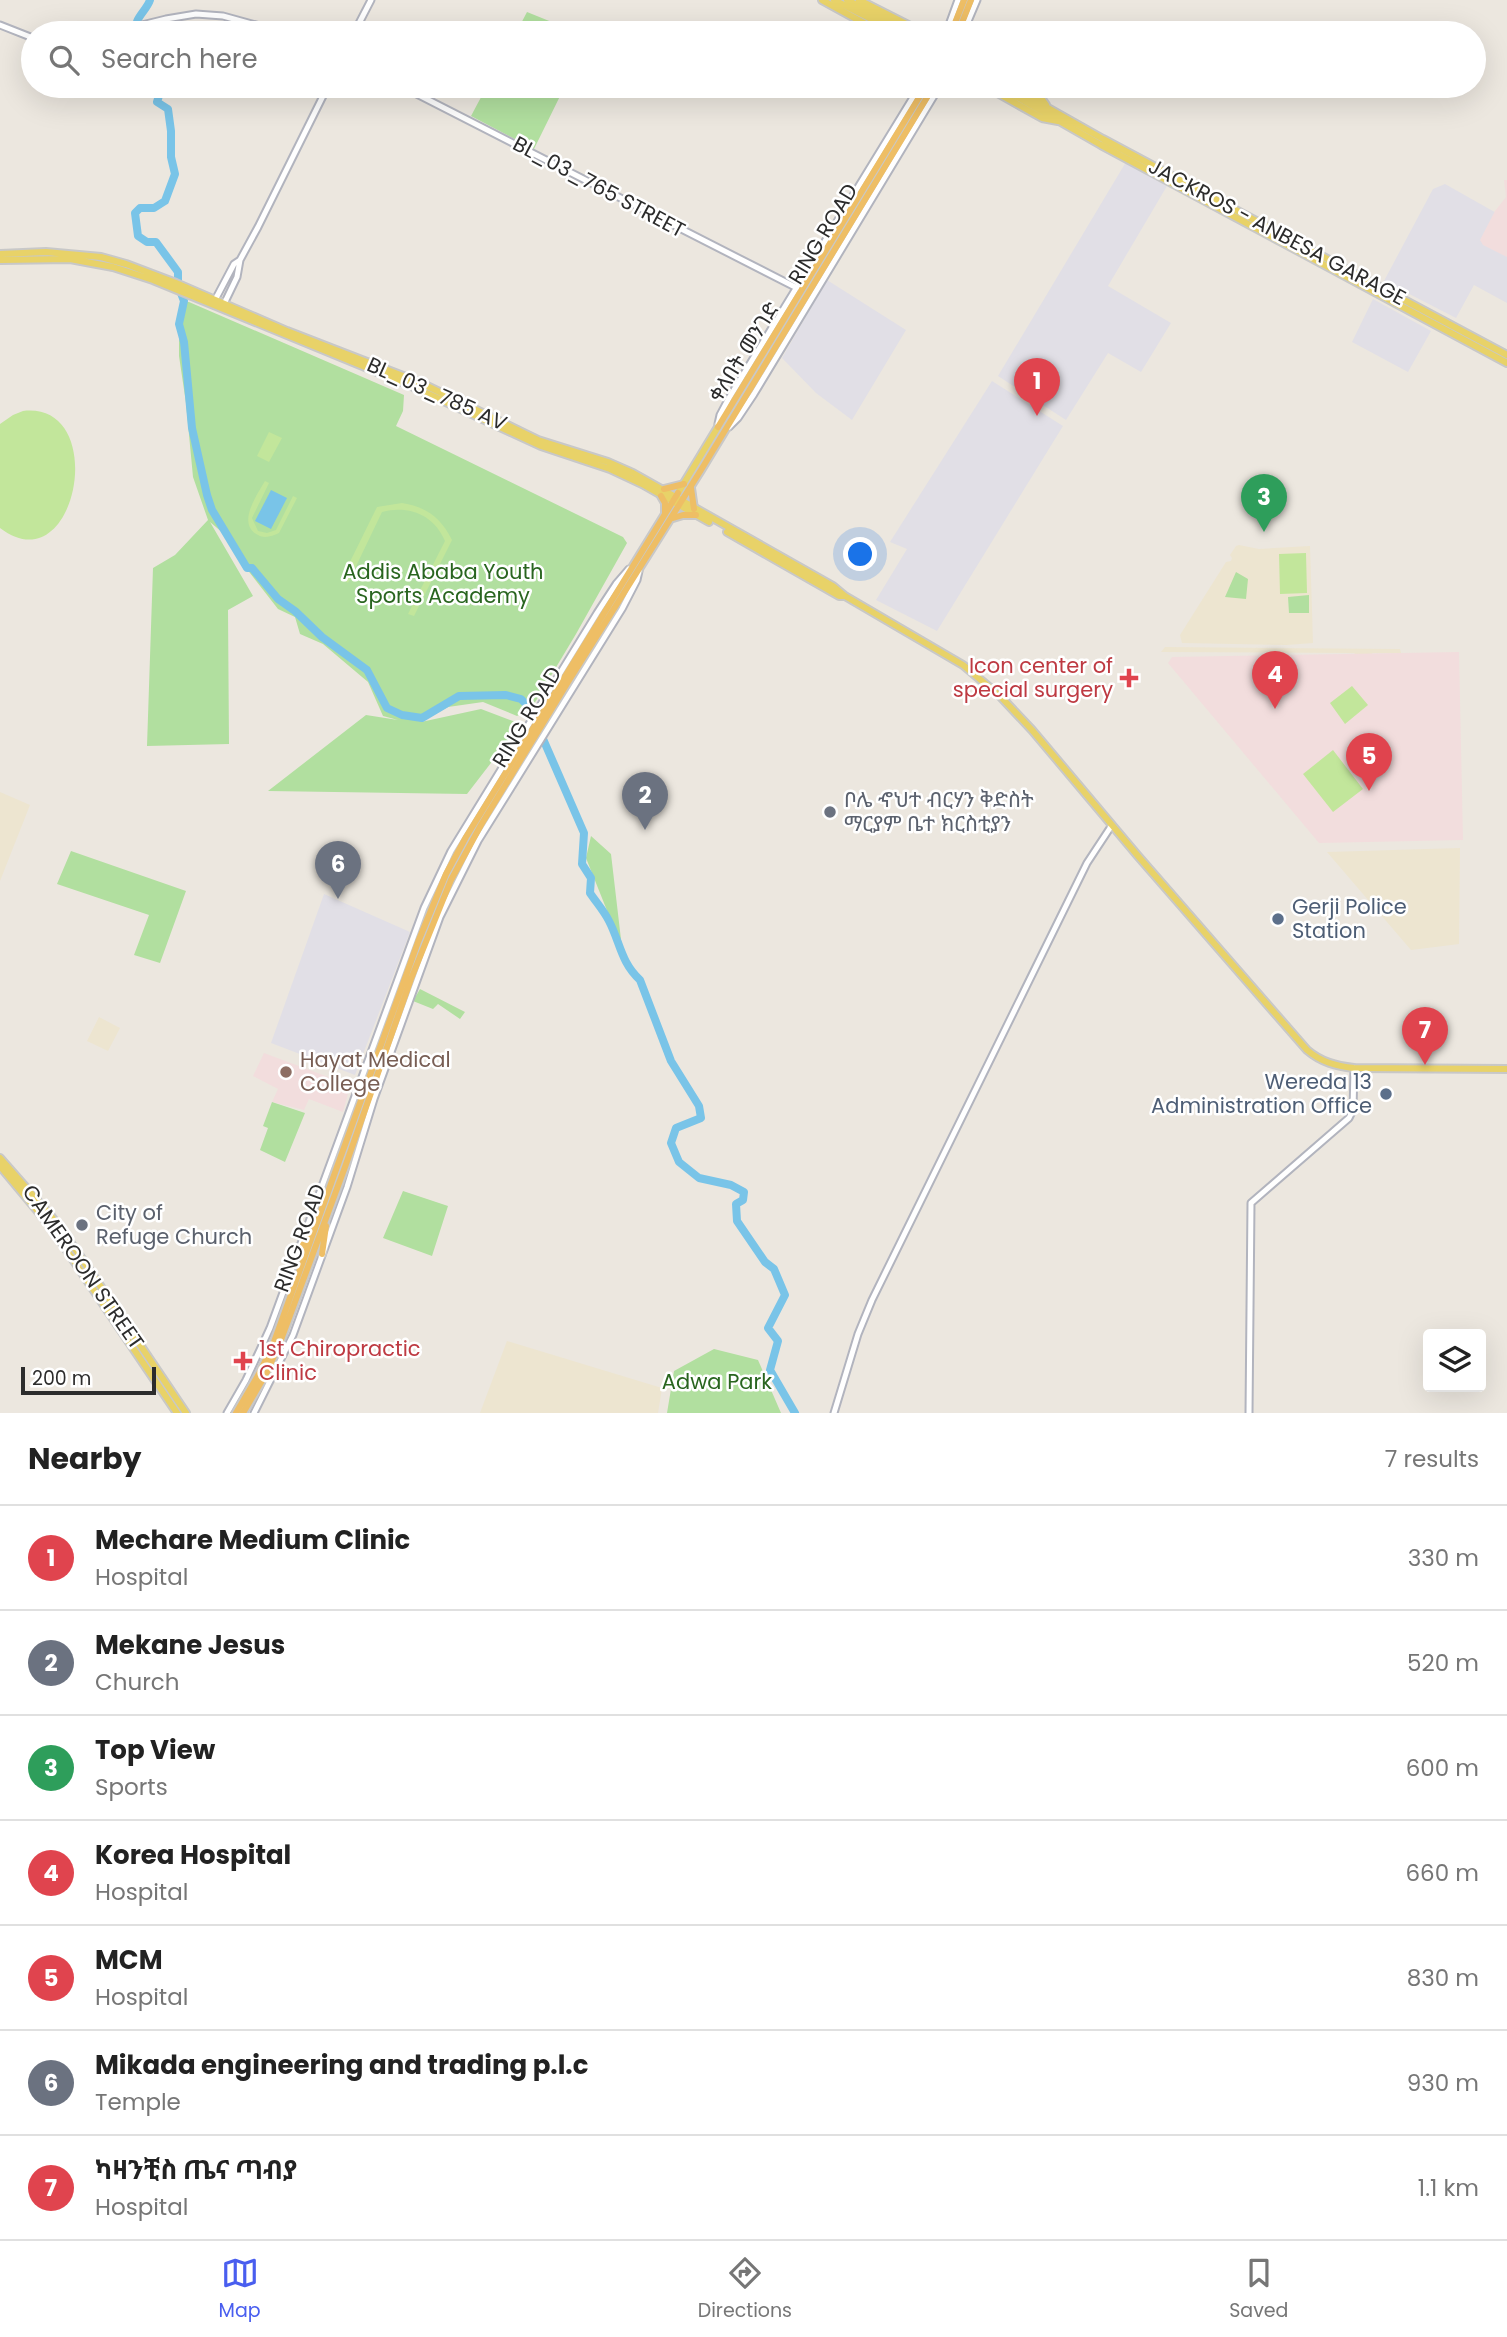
<!DOCTYPE html>
<html lang="en">
<head>
<meta charset="utf-8">
<style>
	body { margin:0; font-family:Poppins,"Noto Sans Ethiopic",sans-serif; background:#f2f2f2; color:#222 }
	.controls { position:absolute; right:21px; bottom:21px; display:grid; overflow:hidden; border-radius:7px; box-shadow:0 7px 28px #0002 }
	.controls button { width:63px; height:63px; display:grid; place-items:center; padding:0; border:0; border-bottom:2px solid #e0e0e0; background:#fff; color:#222; font:35px sans-serif }
	.scale { position:absolute; left:21px; bottom:18px; width:135px; box-sizing:border-box; padding-left:7px; border:4px solid #2c2c2c; border-top:0; font-size:19px; line-height:24px; white-space:nowrap; color:#2c2c2c; -webkit-text-stroke:5px #fff; paint-order:stroke }
	.you { position:absolute; left:861px; top:555px; width:24px; height:24px; margin:-18px; border:5px solid #fff; border-radius:50%; background:#1a73e8; box-shadow:0 0 0 10px #1a73e833 }
	.badge { display:grid; place-items:center; width:46px; height:46px; border-radius:50%; background:#495eef; color:#fff; font-size:23px; font-weight:700 }
	.pin { position:absolute; translate:-50% -58px; filter:drop-shadow(0 2px 4px #0008) }
	.pin::after { content:''; position:absolute; top:37px; width:24px; height:21px; background:inherit; clip-path:polygon(0 0,100% 0,50% 100%) }
	.list { margin:0; padding:0; list-style:none }
	h2 { display:flex; justify-content:space-between; align-items:center; height:91px; margin:0; padding:0 28px; font-size:30px }
	h2 small { font-size:23px; font-weight:400; color:#767676 }
	.list li { display:grid; grid-template-columns:46px 1fr auto; gap:21px; align-items:center; box-sizing:border-box; height:105px; padding:0 28px; border-top:2px solid #e0e0e0 }
	.list b { display:block; font-size:26px; white-space:nowrap }
	.list p { margin:0; font-size:23px; white-space:nowrap; color:#767676 }
	.list em { font-size:23px; font-style:normal; color:#767676 }
	.icon { flex:none; width:38px; height:38px; fill:none; stroke:currentColor; stroke-width:2; stroke-linecap:round; stroke-linejoin:round }
	.map { position:relative; flex:none; width:1507px; height:1413px; overflow:hidden }
	.search { position:absolute; background:#fff; box-shadow:0 7px 28px #0002; left:21px; right:21px; top:21px; height:77px; display:flex; align-items:center; gap:18px; box-sizing:border-box; padding:0 24px; border-radius:38px; color:#767676; font-size:26px }
	.sheet { height:826px; background:#fff }
	nav { display:flex; justify-content:space-around; align-items:center; box-sizing:border-box; height:98px; border-top:2px solid #e0e0e0; background:#fff; font-size:19px; color:#767676 }
	nav a { display:grid; justify-items:center; gap:4px }
	nav .on { color:#495eef }
	.map>svg:first-child { display:block }
	.industrial { fill:#e1dfe6 }
	.education { fill:#ede5d0 }
	.medical { fill:#f2dddd }
	.green { fill:#b1df9f }
	.pitch { fill:#c2e69b }
	.water { fill:#79c4e8 }
	.lines { fill:none; stroke-linecap:round; stroke-linejoin:round }
	.river { stroke:#79c4e8; stroke-width:8 }
	.tertiary-casing { stroke:#b2b4be; stroke-width:9 }
	.secondary-casing { stroke:#b2b4be; stroke-width:9 }
	.primary-casing { stroke:#c8c8c8; stroke-width:10 }
	.trunk-casing { stroke:#c8c8c8; stroke-width:10 }
	.tertiary { stroke:#fff; stroke-width:5 }
	.secondary { stroke:#fff; stroke-width:5 }
	.primary { stroke:#e8d268; stroke-width:6 }
	.trunk { stroke:#eebe65; stroke-width:6 }
	.health-dot { fill:#e0444e; stroke:#fff; stroke-width:2.5 }
	.worship-dot { fill:#6b7280; stroke:#fff; stroke-width:2.5 }
	.service-dot { fill:#5c6f8a; stroke:#fff; stroke-width:2.5 }
	.education-dot { fill:#8d6e63; stroke:#fff; stroke-width:2.5 }
	.labels { text-anchor:middle; stroke-width:5; stroke-linejoin:round; paint-order:stroke }
	.street-label { font-size:21px; fill:#2c2c2c; stroke:#fff }
	.park-label { font-size:21px; fill:#29651f; stroke:#fff }
	.health-label { font-size:21px; fill:#be3a42; stroke:#fff; text-anchor:end }
	.worship-label { font-size:21px; fill:#5b616d; stroke:#fff; text-anchor:start }
	.service-label { font-size:21px; fill:#4e5e75; stroke:#fff; text-anchor:start }
	.education-label { font-size:21px; fill:#785e54; stroke:#fff; text-anchor:start }
</style>
</head>
<body>
<div class="map">
<svg width="1507" height="1413" viewBox="0 0 1507 1413">
	<rect width="100%" height="100%" fill="#ece7df"/>
	<!-- industrial -->
	<path class="industrial" d="M1126,162l41,24 -59,100 63,37 -30,49 -33,-19 -42,67 -68,-44z
		M1445,184l62,35v84l-33,-18 -18,33 -72,-37 49,-92z
		M827,280l79,50 -54,90 -36,-27 -34,-35z
		M1373,299l58,32 -23,41 -56,-30z
		M992,381l71,45 -126,205 -61,-31 31,-51 -17,-7z
		M324,894l86,38 -55,143 -84,-32z"/>
	<!-- education -->
	<path class="education" d="M1239,545l20,4 51,-3 3,97 -26,2 -105,-2 -2,-8 46,-73 5,-1 1,-3 -2,-3 6,-9z
		M1165,647l235,2 1,4h-29l1,16 -19,-16 -193,-1z
		M0,792l30,13 -30,76z
		M1460,848l-1,96 -48,6 -84,-98z
		M99,1017l21,11 -12,23 -21,-10z
		M507,1341l155,47 -4,25h-178z"/>
	<!-- medical -->
	<path class="medical" d="M182,17l3,16h-36l-2,-8z
		M1504,180h3v77l-24,-12 -3,-5 15,-29 11,-14z
		M1459,652l4,188 -144,3 -151,-180 4,-6z
		M264,1053l83,31 3,2 -7,26 -34,-13 -5,11 -32,-8 6,-13 -25,-13z"/>
	<!-- green -->
	<path class="green" d="M527,12l52,21h-63z
		M487,86h78l-31,63 -63,-33z
		M185,302h4l215,93 -1,16 -7,15 227,111 4,6 -51,91 -45,75 -14,7 -34,-14 -35,5 -27,15 60,-13 40,15 -54,70 -199,-3 98,-76 32,5 -15,-4 -15,-34 -45,-38 -23,-10 -5,-17 -17,-8 -39,-50 -16,-26 -13,-11 43,74 -25,14 1,134 -82,2 6,-178 22,-13 33,-35 -15,-43 -7,-74 -7,-47v-34z
		M1236,572l12,7 -2,20 -21,-2z
		M1309,595v18h-20l-1,-16z
		M591,836l20,18 11,94 -36,-90z
		M71,851l115,40 -26,72 -26,-8 15,-40 -92,-31z
		M420,989l45,23 -5,7 -22,-15 -5,5 -20,-8z
		M272,1102l33,11 -20,49 -25,-12 8,-22 -5,-2z
		M403,1191l45,15 -16,50 -49,-18z
		M714,1349l44,11 23,53h-114l7,-42z"/>
	<!-- pitch -->
	<path class="pitch" d="M23,411c88,-10 54,176 -23,117v-104l13,-9z
		M269,432l13,6 -13,24 -12,-6z
		M265,481l4,2 -17,35 6,13 9,2 9,-3 17,-34 4,2 -18,35c-7,3 -14,6 -21,2 -22,-11 -1,-40 7,-54z
		M402,503c25,4 39,15 50,37l-38,76 -6,-2 37,-73c-11,-26 -36,-36 -63,-29l-34,71 -6,-5 35,-71z
		M1306,553l1,40 -27,1 -1,-40z
		M1352,686l16,19 -23,19 -15,-21z
		M1333,750l30,39 -30,23 -30,-38z"/>
	<!-- water -->
	<path class="water" d="M271,490l16,8 -16,31 -16,-8z"/>
	<g class="lines">
		<!-- river -->
		<path class="river" d="M137,33c-5,-14 9,-21 13,-33
			M162,86l-5,16 11,7 3,22v26l4,17 -10,27 -11,7h-14l-5,5 3,23 9,6h9l22,30v13l6,16 -5,23 5,18 8,86 15,67 5,15 35,58h5l26,31 17,12 27,26 45,33 20,38 15,7 20,3 37,-22 47,-1 15,4 10,10 4,11
			M540,732l44,101 -2,31 9,14 -1,15c6,9 14,18 19,28 11,21 12,42 31,59l31,81 28,45 2,12 -25,10 -5,15 8,19 20,16 32,7 13,7 -1,8 -7,4 1,17 28,41 9,7 11,26 -17,33 10,13 -8,29 25,43"/>
		<!-- tertiary casing -->
		<g class="tertiary-casing">
			<path id="tertiary" d="M0,25l33,13
				M966,26l11,-26
				M109,33l57,-14 30,-5 27,2 62,17
				M946,33l12,-33
				M401,86l396,202
				M718,424l2,-9 9,-17 191,-312
				M729,427l9,-9 16,-24 186,-308
				M227,1413l19,-33 24,-52 154,-420 27,-57 146,-238 19,-29 13,-15
				M254,1413l39,-78 54,-148 27,-88 66,-182 38,-76 144,-232 15,-29 2,-9
				M834,1413l24,-79 14,-34 215,-437 25,-38
				M1249,1413l2,-210 98,-85 4,-8 1,-42"/>
		</g>
		<!-- secondary casing -->
		<g class="secondary-casing">
			<path id="secondary" d="M354,33l17,-33
				M215,300l19,-36 6,-4 18,-33 70,-141
				M224,304l13,-27 3,-17"/>
		</g>
		<!-- primary casing -->
		<g class="primary-casing">
			<path id="primary" d="M822,0l60,33
				M834,0l65,33
				M847,0l65,33
				M859,0l65,33
				M940,33l9,-7
				M964,33l3,-9
				M985,86l57,32 16,3
				M998,86l103,59 406,218
				M1009,86l94,53 404,216
				M1019,86l22,12 5,7
				M0,254l46,-2 55,5 25,7 50,19 111,48 134,52 117,57 70,22 25,11 200,113 12,10 118,69 38,32 31,33 106,126 169,194c14,12 29,16 47,18l153,1
				M0,260l70,-1 43,8 40,13 256,105 132,61 69,23 32,15 67,38
				M678,493l40,-66
				M727,532l112,64h6
				M0,1158l51,58 27,37 108,160
				M0,1166l51,61 126,186"/>
		</g>
		<!-- trunk casing -->
		<g class="trunk-casing">
			<path id="trunk" d="M951,33l13,-33
				M958,33l13,-33
				M718,427l208,-341
				M691,488l3,21
				M664,489l20,-5
				M661,496l4,7v11
				M673,518l10,-3h13
				M299,1251l12,-18
				M322,1254l4,-28
				M236,1413l24,-41 14,-30 144,-400 28,-68 20,-37 212,-344
				M243,1413l24,-41 15,-35 63,-170 66,-188 40,-99 30,-55 87,-143 133,-212 233,-384"/>
		</g>
		<!-- tertiary -->
		<use href="#tertiary" class="tertiary"/>
		<!-- secondary -->
		<use href="#secondary" class="secondary"/>
		<!-- primary -->
		<use href="#primary" class="primary"/>
		<!-- trunk -->
		<use href="#trunk" class="trunk"/>
	</g>
	<!-- markers -->
	<g class="health-dot">
		<path d="M1125.5 667.5h7v7h7v7h-7v7h-7v-7h-7v-7h7z"/>
		<path d="M239.5 1350.5h7v7h7v7h-7v7h-7v-7h-7v-7h7z"/>
	</g>
	<g class="worship-dot">
		<circle cx="830" cy="812" r="7"/>
		<circle cx="82" cy="1225" r="7"/>
	</g>
	<g class="service-dot">
		<circle cx="1278" cy="919" r="7"/>
		<circle cx="1386" cy="1094" r="7"/>
	</g>
	<circle class="education-dot" cx="286" cy="1072" r="7"/>
	<g class="labels">
		<!-- street labels -->
		<g class="street-label">
			<text transform="translate(599 187) rotate(28)" y="7">BL_03_765 STREET</text>
			<text transform="translate(1277 232) rotate(28)" y="7">JACKROS - ANBESA GARAGE</text>
			<text transform="translate(823 234) rotate(-59)" y="7">RING ROAD</text>
			<text transform="translate(744 352) rotate(-58)" y="7">ቀለበት መንገድ</text>
			<text transform="translate(437 394) rotate(24)" y="7">BL_03_785 AV</text>
			<text transform="translate(527 717) rotate(-59)" y="7">RING ROAD</text>
			<text transform="translate(300 1238) rotate(-70)" y="7">RING ROAD</text>
			<text transform="translate(83 1267) rotate(55)" y="7">CAMEROON STREET</text>
		</g>
		<!-- park labels -->
		<g class="park-label">
			<text x="443" y="579">Addis Ababa Youth<tspan x="443" dy="24">Sports Academy</tspan></text>
			<text x="717" y="1389">Adwa Park</text>
		</g>
		<!-- health labels -->
		<g class="health-label">
			<text x="1113" y="673">Icon center of<tspan x="1113" dy="24">special surgery</tspan></text>
			<text x="259" y="1356" text-anchor="start">1st Chiropractic<tspan x="259" dy="24">Clinic</tspan></text>
		</g>
		<!-- worship labels -->
		<g class="worship-label">
			<text x="844" y="807">ቦሌ ኆህተ ብርሃን ቅድስት<tspan x="844" dy="24">ማርያም ቤተ ክርስቲያን</tspan></text>
			<text x="96" y="1220">City of<tspan x="96" dy="24">Refuge Church</tspan></text>
		</g>
		<!-- service labels -->
		<g class="service-label">
			<text x="1292" y="914">Gerji Police<tspan x="1292" dy="24">Station</tspan></text>
			<text x="1372" y="1089" text-anchor="end">Wereda 13<tspan x="1372" dy="24">Administration Office</tspan></text>
		</g>
		<!-- education labels -->
		<g class="education-label">
			<text x="300" y="1067">Hayat Medical<tspan x="300" dy="24">College</tspan></text>
		</g>
	</g>
</svg>
<div class="controls">
<button><svg class="icon" aria-label="layers" viewBox="0 0 24 24"><path d="M12 4l9 5-9 5-9-5zM3 14l9 5 9-5"/></svg></button>
</div>
<div class="scale">200 m</div>
<div class="you"></div>
<div class="pin badge" style="left:1037px;top:416px;background:#e0444e">1</div>
<div class="pin badge" style="left:645px;top:830px;background:#6b7280">2</div>
<div class="pin badge" style="left:1264px;top:532px;background:#2e9e5b">3</div>
<div class="pin badge" style="left:1275px;top:709px;background:#e0444e">4</div>
<div class="pin badge" style="left:1369px;top:791px;background:#e0444e">5</div>
<div class="pin badge" style="left:338px;top:899px;background:#6b7280">6</div>
<div class="pin badge" style="left:1425px;top:1065px;background:#e0444e">7</div>
<div class="search"><svg class="icon" aria-label="search" viewBox="0 0 24 24"><circle cx="10" cy="10" r="6"/><path d="M15 15l6 6"/></svg>Search here</div>
</div>
<section class="sheet">
<h2>Nearby<small>7 results</small></h2>
<ul class="list">
<li><span class="badge" style="background:#e0444e">1</span><div><b>Mechare Medium Clinic</b><p>Hospital</p></div><em>330 m</em></li>
<li><span class="badge" style="background:#6b7280">2</span><div><b>Mekane Jesus</b><p>Church</p></div><em>520 m</em></li>
<li><span class="badge" style="background:#2e9e5b">3</span><div><b>Top View</b><p>Sports</p></div><em>600 m</em></li>
<li><span class="badge" style="background:#e0444e">4</span><div><b>Korea Hospital</b><p>Hospital</p></div><em>660 m</em></li>
<li><span class="badge" style="background:#e0444e">5</span><div><b>MCM</b><p>Hospital</p></div><em>830 m</em></li>
<li><span class="badge" style="background:#6b7280">6</span><div><b>Mikada engineering and trading p.l.c</b><p>Temple</p></div><em>930 m</em></li>
<li><span class="badge" style="background:#e0444e">7</span><div><b>ካዛንቺስ ጤና ጣብያ</b><p>Hospital</p></div><em>1.1 km</em></li>
</ul>
</section>
<nav>
<a class="on"><svg class="icon" aria-label="map" viewBox="0 0 24 24"><path d="M3 6l6-2 6 2 6-2v14l-6 2-6-2-6 2zM9 4v14M15 6v14"/></svg>Map</a>
<a><svg class="icon" aria-label="directions" viewBox="0 0 24 24"><path d="M12 3l9 9-9 9-9-9zM9 14v-3h6M13 9l2 2-2 2"/></svg>Directions</a>
<a><svg class="icon" aria-label="saved" viewBox="0 0 24 24"><path d="M7 4h10v16l-5-4-5 4z"/></svg>Saved</a>
</nav>
</body>
</html>
